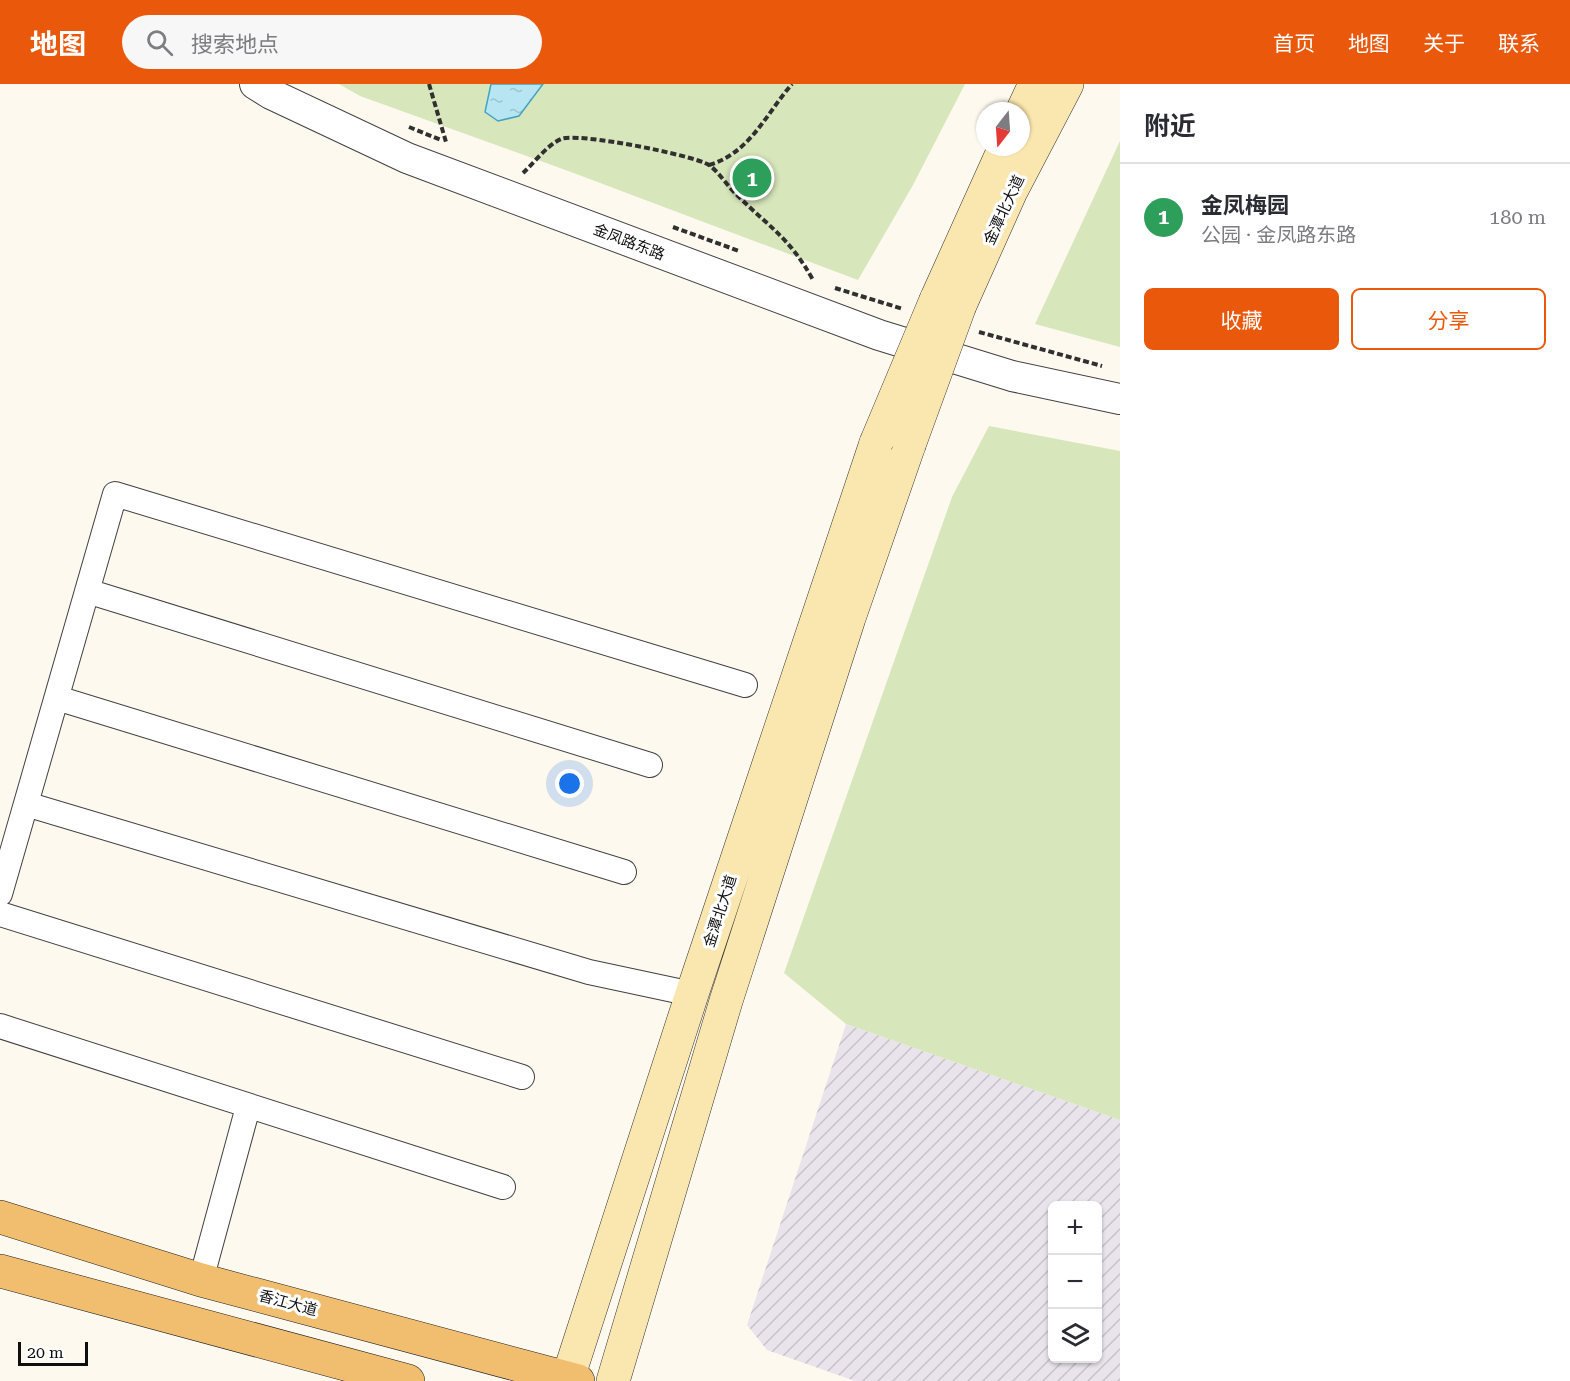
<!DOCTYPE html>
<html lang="zh">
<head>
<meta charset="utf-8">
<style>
	body { margin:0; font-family:"Roboto Serif","Noto Sans SC",serif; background:#f7f7f7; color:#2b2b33 }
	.controls { position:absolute; right:18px; bottom:18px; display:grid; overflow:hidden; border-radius:9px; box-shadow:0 2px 4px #0004 }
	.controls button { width:54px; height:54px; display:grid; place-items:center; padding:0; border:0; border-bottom:2px solid #e1e1e2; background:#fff; color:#2b2b33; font:30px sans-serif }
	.compass { position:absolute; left:976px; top:18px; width:54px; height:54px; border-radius:50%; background:#fff; box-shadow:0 2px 4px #0004; rotate:197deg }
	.scale { position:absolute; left:18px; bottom:15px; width:70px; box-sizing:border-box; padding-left:6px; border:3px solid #0e0e0e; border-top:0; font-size:16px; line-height:21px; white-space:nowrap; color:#0e0e0e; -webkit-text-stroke:4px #fff; paint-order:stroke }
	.you { position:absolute; left:570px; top:700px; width:21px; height:21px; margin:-15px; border:4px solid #fff; border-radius:50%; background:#1a73e8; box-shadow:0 0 0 9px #1a73e833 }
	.badge { display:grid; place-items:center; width:39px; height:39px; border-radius:50%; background:#ea580c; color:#fff; font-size:20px; font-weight:700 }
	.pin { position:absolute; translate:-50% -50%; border:3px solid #fff; box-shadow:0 2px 6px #0006 }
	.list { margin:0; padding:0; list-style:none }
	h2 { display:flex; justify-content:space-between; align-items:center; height:78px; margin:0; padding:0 24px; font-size:26px }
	h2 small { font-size:20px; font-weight:400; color:#7c7c81 }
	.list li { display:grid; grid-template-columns:39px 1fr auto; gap:18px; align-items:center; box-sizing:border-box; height:108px; padding:0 24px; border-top:2px solid #e1e1e2 }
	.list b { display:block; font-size:22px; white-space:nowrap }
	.list p { margin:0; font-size:20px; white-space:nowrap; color:#7c7c81 }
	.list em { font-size:20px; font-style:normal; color:#7c7c81 }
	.actions { display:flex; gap:12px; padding:18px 24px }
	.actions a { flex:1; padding:14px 0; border:2px solid #ea580c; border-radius:9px; text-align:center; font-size:21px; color:#ea580c }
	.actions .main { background:#ea580c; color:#fff }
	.icon { flex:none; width:33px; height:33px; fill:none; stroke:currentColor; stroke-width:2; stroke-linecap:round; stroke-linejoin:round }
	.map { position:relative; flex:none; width:1120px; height:1297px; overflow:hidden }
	header { display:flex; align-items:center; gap:36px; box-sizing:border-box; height:84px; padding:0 30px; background:#ea580c; color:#fff }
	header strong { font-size:28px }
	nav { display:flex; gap:33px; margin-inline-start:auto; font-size:21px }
	.search { width:420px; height:54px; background:#f7f7f7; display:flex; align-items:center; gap:15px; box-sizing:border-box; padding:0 21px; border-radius:33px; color:#7c7c81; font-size:22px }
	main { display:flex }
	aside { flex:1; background:#fff }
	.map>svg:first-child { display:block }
	.industrial { fill:url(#industrial-furrows); fill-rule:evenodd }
	.park { fill:#d8e6bb }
	.water { fill:url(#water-ripples); stroke:#43a3c5; stroke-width:1.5 }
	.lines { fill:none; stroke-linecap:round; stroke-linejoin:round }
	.minor-casing { stroke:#414141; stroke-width:26 }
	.tertiary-casing { stroke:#414141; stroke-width:32 }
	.secondary-casing { stroke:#303030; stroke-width:34 }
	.primary-casing { stroke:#1f1f1f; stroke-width:34 }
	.path { stroke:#303030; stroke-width:4; stroke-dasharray:6 3; stroke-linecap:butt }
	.minor { stroke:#fff; stroke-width:24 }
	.tertiary { stroke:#fff; stroke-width:30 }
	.secondary { stroke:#fae7af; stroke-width:33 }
	.primary { stroke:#f0be6e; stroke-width:33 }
	.secondary-bridge-casing { stroke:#303030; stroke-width:34; stroke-linecap:butt }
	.secondary-bridge { stroke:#fae7af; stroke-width:33 }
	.labels { text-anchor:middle; stroke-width:6; stroke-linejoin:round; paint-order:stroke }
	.street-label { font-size:15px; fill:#0e0e0e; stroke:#fff }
</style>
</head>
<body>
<header>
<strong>地图</strong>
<div class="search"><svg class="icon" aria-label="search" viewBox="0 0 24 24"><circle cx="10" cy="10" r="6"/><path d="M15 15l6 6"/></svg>搜索地点</div>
<nav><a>首页</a><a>地图</a><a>关于</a><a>联系</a></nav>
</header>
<main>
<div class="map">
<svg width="1120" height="1297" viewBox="0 0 1120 1297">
	<defs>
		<pattern id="industrial-furrows" width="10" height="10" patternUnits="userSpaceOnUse" patternTransform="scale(1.5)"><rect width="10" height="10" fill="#e9e3ec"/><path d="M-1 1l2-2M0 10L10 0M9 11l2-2" fill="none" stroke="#c7c2c9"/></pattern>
		<pattern id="water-ripples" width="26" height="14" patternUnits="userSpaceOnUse" patternTransform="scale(1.5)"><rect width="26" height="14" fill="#b7e5f2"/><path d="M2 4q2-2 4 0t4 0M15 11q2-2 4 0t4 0" fill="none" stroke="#9cc3ce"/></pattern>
	</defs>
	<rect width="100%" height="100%" fill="#fef9ef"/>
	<!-- industrial -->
	<path class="industrial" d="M846,940l274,96v261h-265l-88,-31 -20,-25zM1052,1122h46v152h-46z"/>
	<!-- park -->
	<path class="park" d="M339,0h626l-52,101 -55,95 -287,-108 -211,-76z
		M1120,57v206l-85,-23z
		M989,342l131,25v669l-274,-96 -62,-51 168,-476z"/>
	<!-- water -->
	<path class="water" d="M491,0h52l-24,32 -21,5 -13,-9z"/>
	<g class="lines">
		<!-- minor casing -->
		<g class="minor-casing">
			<path id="minor" d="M87,507l563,174
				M57,614l567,174
				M26,720l563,168 103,22
				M0,810l115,-400 630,191
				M0,830l522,163
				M0,942l503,161
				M201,1196l47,-173"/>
		</g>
		<!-- tertiary casing -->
		<g class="tertiary-casing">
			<path id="tertiary" d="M255,0l16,10 136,64 472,177 133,41 108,23"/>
		</g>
		<!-- secondary casing -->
		<g class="secondary-casing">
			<path id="secondary" d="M1021,30l14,-30
				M936,216l69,-153
				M960,221l51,-114 56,-107
				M567,1297l125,-387 184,-551
				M613,1297l113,-380 123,-383 60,-173"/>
		</g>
		<!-- primary casing -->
		<g class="primary-casing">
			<path id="primary" d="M0,1133l201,63 377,101
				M0,1187l408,110"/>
		</g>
		<!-- path -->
		<path class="path" d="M429,0l17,58
			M409,43l32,13
			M709,81c41,-12 57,-51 83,-81
			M523,89c11,-10 24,-28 38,-34 16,-7 132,16 148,26 10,7 19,22 28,30 32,32 53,43 76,85
			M673,143l66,24
			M835,204l68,21
			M979,248l123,34"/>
		<!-- minor -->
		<use href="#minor" class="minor"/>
		<!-- tertiary -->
		<use href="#tertiary" class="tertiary"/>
		<!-- secondary -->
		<use href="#secondary" class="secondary"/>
		<!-- primary -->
		<use href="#primary" class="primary"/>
		<!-- secondary-bridge casing -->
		<g class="secondary-bridge-casing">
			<path id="secondary-bridge" d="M876,359l60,-143
				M909,361l51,-140"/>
		</g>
		<!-- secondary-bridge -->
		<use href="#secondary-bridge" class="secondary-bridge"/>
	</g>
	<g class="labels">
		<!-- street labels -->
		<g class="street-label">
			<text transform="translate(1004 126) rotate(-65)" y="5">金潭北大道</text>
			<text transform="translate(629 158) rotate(21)" y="5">金凤路东路</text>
			<text transform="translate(720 827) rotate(-72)" y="5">金潭北大道</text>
			<text transform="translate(288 1219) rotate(15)" y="5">香江大道</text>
		</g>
	</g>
</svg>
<div class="controls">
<button>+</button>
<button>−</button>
<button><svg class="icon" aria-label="layers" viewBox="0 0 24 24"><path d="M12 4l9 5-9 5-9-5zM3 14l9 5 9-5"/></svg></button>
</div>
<svg class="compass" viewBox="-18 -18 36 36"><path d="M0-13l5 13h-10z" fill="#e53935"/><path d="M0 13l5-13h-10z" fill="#7c7c81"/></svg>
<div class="scale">20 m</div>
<div class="you"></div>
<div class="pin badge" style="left:752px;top:94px;background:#2e9e5b">1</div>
</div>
<aside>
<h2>附近<small></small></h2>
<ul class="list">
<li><span class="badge" style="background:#2e9e5b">1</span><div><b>金凤梅园</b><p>公园 · 金凤路东路</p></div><em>180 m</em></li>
</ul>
<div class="actions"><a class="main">收藏</a><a>分享</a></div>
</aside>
</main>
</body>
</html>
